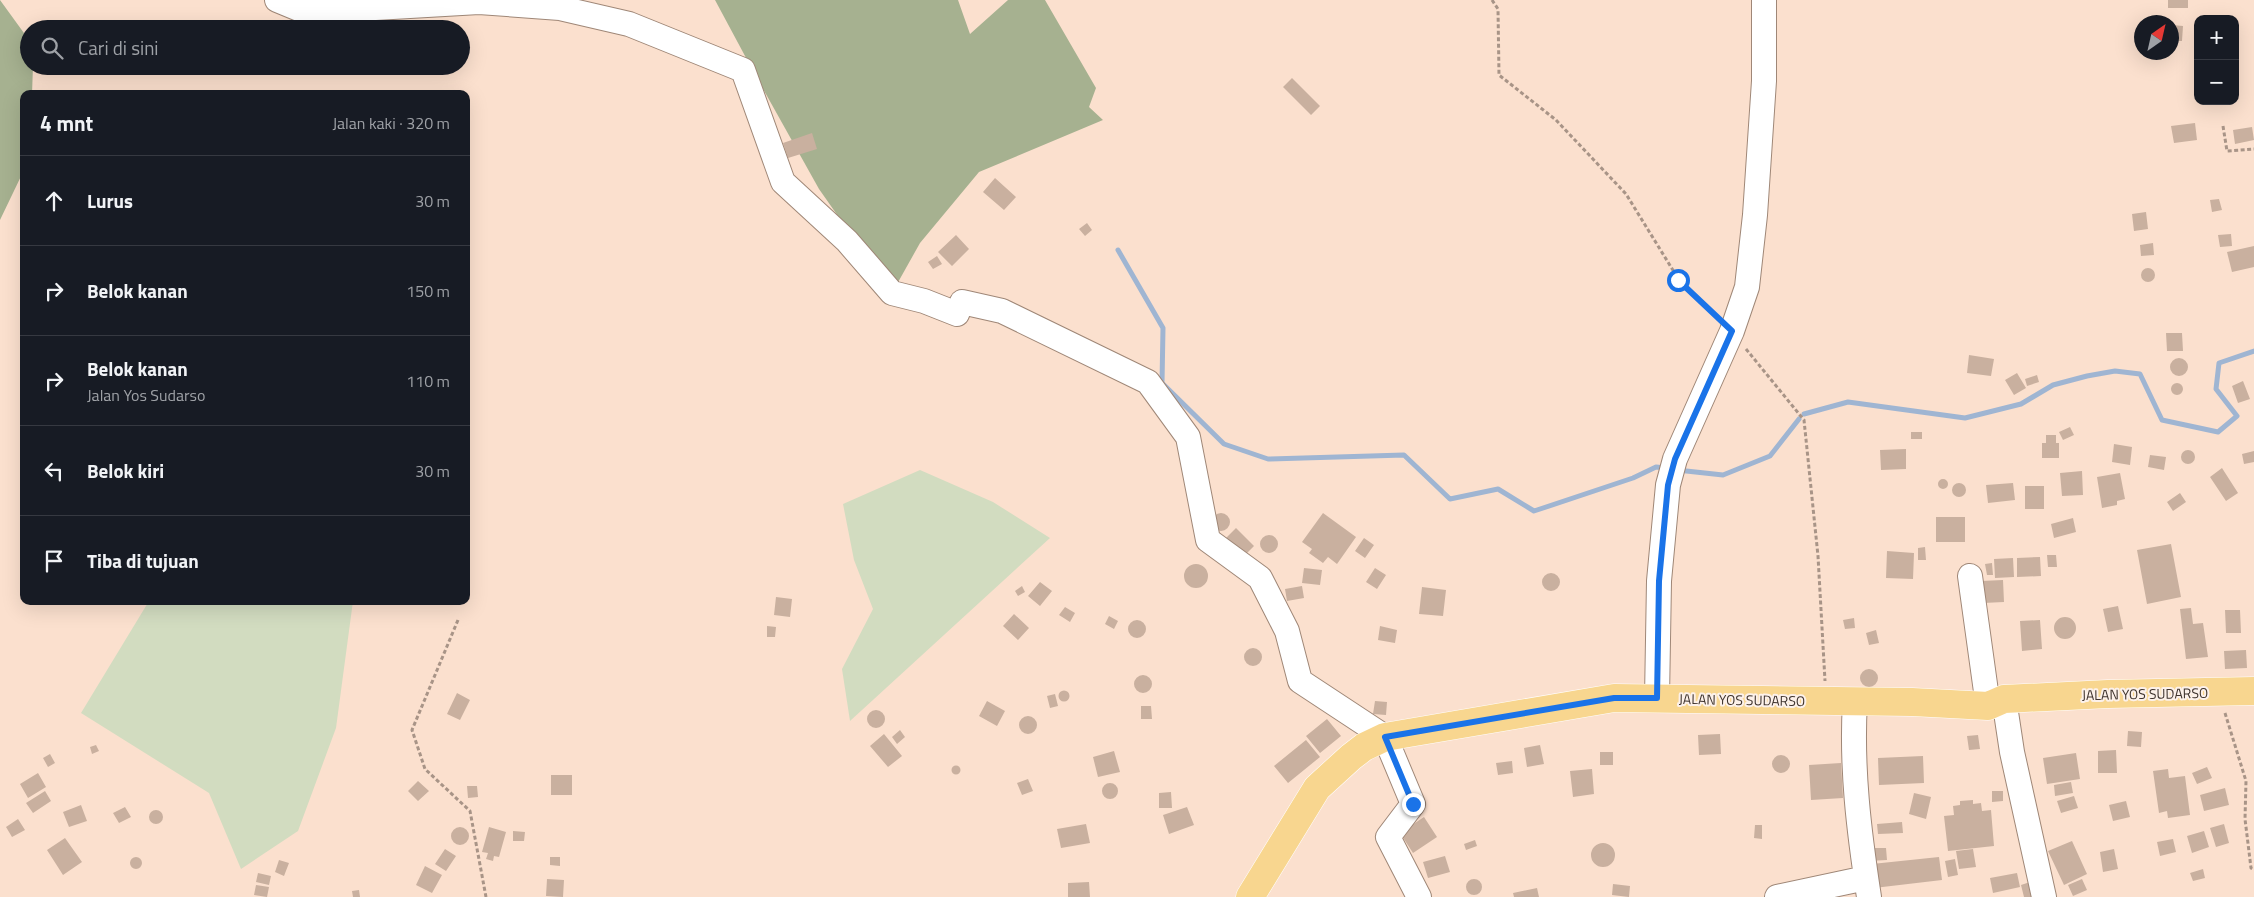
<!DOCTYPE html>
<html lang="id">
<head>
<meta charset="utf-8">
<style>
	body { margin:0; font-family:"Titillium Web",sans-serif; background:#20242c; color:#f1f3f6 }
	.controls { position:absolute; right:15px; top:15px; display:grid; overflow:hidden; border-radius:10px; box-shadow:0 5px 20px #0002 }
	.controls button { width:45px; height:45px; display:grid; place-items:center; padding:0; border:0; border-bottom:1px solid #363941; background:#171b24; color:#f1f3f6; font:25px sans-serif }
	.compass { position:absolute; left:2134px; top:15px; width:45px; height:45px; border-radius:50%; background:#171b24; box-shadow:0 5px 20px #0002; rotate:34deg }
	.stop { position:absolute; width:15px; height:15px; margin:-11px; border:4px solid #1a73e8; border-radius:50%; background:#fff }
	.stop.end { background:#1a73e8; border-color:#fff; box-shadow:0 1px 5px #0008 }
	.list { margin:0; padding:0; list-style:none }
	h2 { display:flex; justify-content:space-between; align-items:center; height:65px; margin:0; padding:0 20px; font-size:21px }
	h2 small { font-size:16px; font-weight:400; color:#9ea1a6 }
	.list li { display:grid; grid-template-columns:32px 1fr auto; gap:15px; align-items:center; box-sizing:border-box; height:90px; padding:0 20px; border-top:1px solid #363941 }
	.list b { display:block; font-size:19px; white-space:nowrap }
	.list p { margin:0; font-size:16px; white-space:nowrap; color:#9ea1a6 }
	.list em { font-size:16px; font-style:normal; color:#9ea1a6 }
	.icon { flex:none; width:28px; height:28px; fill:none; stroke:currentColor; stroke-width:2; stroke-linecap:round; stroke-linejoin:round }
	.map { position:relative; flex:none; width:2254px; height:897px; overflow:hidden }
	.search { position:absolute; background:#171b24; box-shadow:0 5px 20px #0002; left:20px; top:20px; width:450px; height:55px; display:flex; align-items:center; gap:12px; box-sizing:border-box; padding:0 18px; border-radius:28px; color:#9ea1a6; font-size:19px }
	.panel { position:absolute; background:#171b24; box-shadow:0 5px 20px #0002; left:20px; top:90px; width:450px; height:515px; border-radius:10px }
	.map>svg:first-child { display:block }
	.green { fill:#d2dcc0 }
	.forest { fill:#a6b190 }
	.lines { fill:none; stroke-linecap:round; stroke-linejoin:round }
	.stream { stroke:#9fb5d2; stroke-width:5 }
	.building { fill:#c9b09f }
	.minor-casing { stroke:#9f8777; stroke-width:26 }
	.major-casing { stroke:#fff; stroke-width:29 }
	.path { stroke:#a89487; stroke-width:3; stroke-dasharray:4 2.5; stroke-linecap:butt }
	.minor { stroke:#fff; stroke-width:24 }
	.major { stroke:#f8d68f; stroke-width:28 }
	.route { stroke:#1a73e8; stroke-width:6 }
	.labels { text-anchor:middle; stroke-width:4; stroke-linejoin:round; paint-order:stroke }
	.street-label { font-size:14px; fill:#3f342e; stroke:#fcf1ea }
</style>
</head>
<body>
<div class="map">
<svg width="2254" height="897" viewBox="0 0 2254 897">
	<rect width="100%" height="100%" fill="#fbe0ce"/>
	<!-- green -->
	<path class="green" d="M920,470l73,32 57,36 -200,183 -8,-52 31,-60 -19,-49 -11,-56z
		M149,601h204l-17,127 -38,103 -57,38 -32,-76 -128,-80z"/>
	<!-- forest -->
	<path class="forest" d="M0,0l29,40v26h4l-1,28h-8v76l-24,50z
		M715,0h243l12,34 38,-34h37l51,88 -7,19 14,13 -124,52 -59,71 -28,50 -73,-104 -67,-120z"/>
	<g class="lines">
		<!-- stream -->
		<path class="stream" d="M1118,250l45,78 -1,55 62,61 44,15 136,-4 46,44 48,-10 36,22 99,-33 23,-11 11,1
			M1804,414l44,-12 117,16 56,-14 32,-19 34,-9 28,-5 25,3 22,46 56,12 19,-16 -21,-27 3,-26 35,-12
			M1677,470l46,5 47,-19 29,-37"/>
	</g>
	<!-- building -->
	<path class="building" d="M2168,0h20v8h-20z
		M2172,25l11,1 -1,15h-7l-1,10h-2z
		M1292,78l28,28 -9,9 -28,-28z
		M2195,123l2,17 -23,3 -3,-17z
		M2252,127l2,13 -19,4 -2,-14z
		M812,133l5,16 -29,9 -5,-15z
		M995,178l21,19 -12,13 -21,-18z
		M2219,199l3,11 -10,2 -2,-12z
		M2146,212l2,17 -14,2 -2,-17z
		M1087,223l5,7 -7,6 -6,-7z
		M2231,234l1,12 -12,1 -2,-12z
		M956,235l13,14 -17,17 -14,-14z
		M2153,243l1,12 -13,1 -1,-11z
		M2254,246v21l-22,5 -5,-20z
		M937,256l5,8 -9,5 -5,-7z
		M2141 275a7 7 0 1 1 14 0a7 7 0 1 1-14 0Z
		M2166,333h16l1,18h-16z
		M1969,355l25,4 -3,17 -24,-3z
		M2170 367a9 9 0 1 1 18 0a9 9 0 1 1-18 0Z
		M2017,373l9,15 -12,7 -9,-15z
		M2037,375l2,7 -12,4 -2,-7z
		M2243,381l7,18 -12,4 -6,-17z
		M2171 389a6 6 0 1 1 12 0a6 6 0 1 1-12 0Z
		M2070,427l4,8 -11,5 -4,-8z
		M1911,432h11v7h-11z
		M2046,435h10v8h3v15h-17v-15h4z
		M2114,444l18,3 -2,18 -18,-3z
		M1906,449v20l-25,1 -1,-20z
		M2181 457a7 7 0 1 1 14 0a7 7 0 1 1-14 0Z
		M2254,451v11l-10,2 -2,-10z
		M2150,455l16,2 -2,13 -16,-3z
		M2222,468l16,25 -12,8 -16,-24z
		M2082,471l1,24 -21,1 -2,-23z
		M2120,473l5,26 -8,2v4l-15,3 -5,-31z
		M1938 484a5 5 0 1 1 10 0a5 5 0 1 1-10 0Z
		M2013,483l2,17 -27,3 -2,-18z
		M1952 490a7 7 0 1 1 14 0a7 7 0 1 1-14 0Z
		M2025,486h19v23h-19z
		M2180,493l6,9 -13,9 -6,-9z
		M1323,513l33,24 -19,27 -9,-7 -5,6 -14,-10 3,-4 -10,-7z
		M1212 522a9 9 0 1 1 18 0a9 9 0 1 1-18 0Z
		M1936,517h29v25h-29z
		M2073,518l3,14 -22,6 -3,-14z
		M1236,528l18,18 -14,14 -18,-18z
		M1260 544a9 9 0 1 1 18 0a9 9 0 1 1-18 0Z
		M1364,538l10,7 -9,13 -10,-7z
		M2171,544l10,53 -34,7 -10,-54z
		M1925,547l1,13h-8v-12z
		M1887,551l27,2 -1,26 -27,-1z
		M2047,555h9l1,12h-9z
		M2040,557l1,19 -24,1v-19z
		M2013,558l1,19 -19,1 -1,-19z
		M1992,563l1,12h-6l-2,-11z
		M1184 576a12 12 0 1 1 24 0a12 12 0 1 1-24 0Z
		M1304,568l18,2 -2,15 -18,-2z
		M1375,568l11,7 -9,14 -11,-7z
		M1542 582a9 9 0 1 1 18 0a9 9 0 1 1-18 0Z
		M2003,580l1,22 -21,1 -2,-22z
		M1040,582l12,9 -12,15 -12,-10z
		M1022,586l3,6 -7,4 -3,-5z
		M1302,586l2,12 -17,3 -2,-12z
		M1422,587l24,3 -3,26 -24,-2z
		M776,597l16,2 -2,18 -16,-2z
		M2118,606l5,23 -15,3 -5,-23z
		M1065,607l10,6 -5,9 -11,-7z
		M2191,608l2,16 10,-1 5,34 -22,2 -6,-50z
		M2225,610h15l1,23h-15z
		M1014,614l15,14 -11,12 -15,-14z
		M1109,616l9,5 -4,8 -9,-5z
		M2054 628a11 11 0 1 1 22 0a11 11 0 1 1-22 0Z
		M1854,618l1,10 -10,1 -2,-9z
		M1128 629a9 9 0 1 1 18 0a9 9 0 1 1-18 0Z
		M2040,620l2,29 -20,2 -2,-30z
		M767,626l9,1 -1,10h-8z
		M1380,626l17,4 -2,13 -17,-3z
		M1876,630l3,13 -10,2 -3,-12z
		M1244 657a9 9 0 1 1 18 0a9 9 0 1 1-18 0Z
		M2246,650l1,18 -22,1 -1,-18z
		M1860 678a9 9 0 1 1 18 0a9 9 0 1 1-18 0Z
		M1134 684a9 9 0 1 1 18 0a9 9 0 1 1-18 0Z
		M1058.5 696a5.5 5.5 0 1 1 11 0a5.5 5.5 0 1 1-11 0Z
		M457,693l13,7 -10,20 -13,-6z
		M1055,694l3,12 -8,2 -3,-12z
		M987,701l18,10 -8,15 -18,-10z
		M1375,701l12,1 -1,13 -13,-1z
		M1141,706h10l1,13h-11z
		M867 719a9 9 0 1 1 18 0a9 9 0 1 1-18 0Z
		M1019 725a9 9 0 1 1 18 0a9 9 0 1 1-18 0Z
		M1327,719l14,17 -21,17 -14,-17z
		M900,730l5,7 -8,7 -5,-7z
		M2128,731l14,1 -1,15 -14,-1z
		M884,734l18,22 -14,11 -18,-21z
		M1720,734l1,20 -22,1 -1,-20z
		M1978,735l2,14 -11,1 -2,-14z
		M1306,740l14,17 -32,26 -14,-17z
		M96,745l3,6 -7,3 -2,-7z
		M1540,745l4,19 -17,3 -3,-19z
		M2116,750l1,23h-19v-22z
		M1114,751l6,21 -22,5 -5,-20z
		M1600,752h13v13h-13z
		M2076,753l4,26 -33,5 -4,-26z
		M50,754l5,9 -7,4 -5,-9z
		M1772 764a9 9 0 1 1 18 0a9 9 0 1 1-18 0Z
		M1923,756l1,27 -45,2 -1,-27z
		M1512,761l1,12 -15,2 -2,-12z
		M1841,763l2,35 -32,2 -2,-35z
		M951.5 770a4.5 4.5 0 1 1 9 0a4.5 4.5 0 1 1-9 0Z
		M2207,767l5,11 -15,6 -5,-11z
		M1592,769l2,25 -21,3 -3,-26z
		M2168,769l1,9 16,-2 5,39 -22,3 -1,-7 -8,2 -6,-42z
		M38,773l8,14 -18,11 -8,-14z
		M551,775h21v20h-21z
		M1028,779l5,12 -11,4 -5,-12z
		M418,781l11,10 -11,10 -10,-10z
		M2071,782l2,11 -18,3 -1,-11z
		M1102 791a8 8 0 1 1 16 0a8 8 0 1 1-16 0Z
		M467,786h10l1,11 -10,1z
		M2225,788l4,17 -25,6 -4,-16z
		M45,791l6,10 -18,12 -7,-10z
		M1992,791h11v10l-11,1z
		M1171,792l1,16h-13v-15z
		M1914,793l17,4 -5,22 -17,-5z
		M2074,796l4,12 -17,5 -4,-12z
		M1973,800v4l8,-1 1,8 9,-1 3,36 -46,5 -4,-35 10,-1 -1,-9 7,-1v-4z
		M2126,801l4,16 -17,4 -4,-16z
		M81,805l6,16 -18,6 -6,-15z
		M125,807l6,10 -12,6 -6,-10z
		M1187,807l7,18 -25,9 -6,-19z
		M149 817a7 7 0 1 1 14 0a7 7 0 1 1-14 0Z
		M1424,817l13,20 -24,16 -13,-20z
		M18,819l7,11 -13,7 -6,-10z
		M1902,822l1,11 -25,1 -1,-10z
		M1086,824l4,19 -29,5 -4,-19z
		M2224,824l5,19 -13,4 -6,-19z
		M1755,825h7v14l-8,-1z
		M451 836a9 9 0 1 1 18 0a9 9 0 1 1-18 0Z
		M489,827l17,5 -7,25 -5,-1 -1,5 -7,-2 2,-6 -6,-1z
		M513,831l12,1 -1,9h-11z
		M2204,831l5,16 -17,6 -5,-17z
		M65,838l17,24 -19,13 -16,-25z
		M2173,839l3,13 -16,4 -3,-14z
		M1475,840l2,6 -11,4 -2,-6z
		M2072,841l15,33 -23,11 -16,-34z
		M1591 855a12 12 0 1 1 24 0a12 12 0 1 1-24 0Z
		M1868,848h18l1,12 -19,1z
		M445,849l11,7 -10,15 -11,-7z
		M1973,849l3,18 -17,2 -3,-18z
		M2114,849l4,20 -15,3 -3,-20z
		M1445,856l5,16 -22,6 -5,-16z
		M130 863a6 6 0 1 1 12 0a6 6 0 1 1-12 0Z
		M550,857h10v9l-10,-1z
		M1939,857l3,23 -68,8 -2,-24z
		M1955,859l3,16 -10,2 -3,-16z
		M279,860l10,3 -5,13 -9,-4z
		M425,866l17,9 -10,18 -16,-8z
		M2203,869l2,9 -12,3 -3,-8z
		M258,873l13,3 -2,9 -13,-3z
		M2017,873l3,14 -27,6 -3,-15z
		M547,879l17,1 -1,17 -17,-1z
		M2082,879l5,11 -14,6 -5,-11z
		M1466 887a8 8 0 1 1 16 0a8 8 0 1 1-16 0Z
		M2033,881l5,16h-14l-3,-12z
		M1089,882l1,15h-22v-14z
		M1613,884l17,2 -1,11 -17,-2z
		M256,885l13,2 -2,10 -13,-2z
		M1537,888l2,9h-25l-1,-4z
		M359,890l1,7h-7l-1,-6z"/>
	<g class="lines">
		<!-- minor casing -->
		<g class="minor-casing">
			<path id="minor" d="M277,0l29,12 173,-10 81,6 69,16 114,46 40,112 64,59 45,52 32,8 33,13 5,-12 40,9 146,71 40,55 20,103 52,38 27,53 13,50 85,56 28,67 -25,33 31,60
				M1970,576l18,130
				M1657,698l2,-117 9,-96 7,-26 57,-128 15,-44 8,-72 9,-134v-81
				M2004,699l8,53 32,145
				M1855,702c-4,65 4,130 14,195
				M1777,897l89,-19"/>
		</g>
		<!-- major casing -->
		<g class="major-casing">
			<path id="major" d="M1250,897l67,-109 34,-31 13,-10 21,-10 229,-39 298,4 76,4 16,-7 104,-5 146,-3"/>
		</g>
		<!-- path -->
		<path class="path" d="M1492,0l6,9 1,66 57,45 70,74 53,86 37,37
			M2223,126l4,25 27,-2
			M1746,349l58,71 14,136 7,125
			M458,620l-46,110 13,39 45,42 16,86
			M2225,713l21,68 -1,38 6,49 3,2"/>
		<!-- minor -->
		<use href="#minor" class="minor"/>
		<!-- major -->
		<use href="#major" class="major"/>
	</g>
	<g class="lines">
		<!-- route -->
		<path class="route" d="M1413,804l-28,-67 229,-39h43l2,-117 9,-96 7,-26 57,-128 -54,-51"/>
	</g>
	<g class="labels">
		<!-- street labels -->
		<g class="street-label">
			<text transform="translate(2145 694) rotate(-1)" y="5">JALAN YOS SUDARSO</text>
			<text transform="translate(1742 700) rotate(1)" y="5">JALAN YOS SUDARSO</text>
		</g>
	</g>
</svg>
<div class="controls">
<button>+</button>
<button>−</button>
</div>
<svg class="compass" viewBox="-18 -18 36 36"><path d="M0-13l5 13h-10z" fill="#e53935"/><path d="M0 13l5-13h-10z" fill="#9ea1a6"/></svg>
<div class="stop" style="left:1678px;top:280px"></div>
<div class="stop end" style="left:1413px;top:804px"></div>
<div class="search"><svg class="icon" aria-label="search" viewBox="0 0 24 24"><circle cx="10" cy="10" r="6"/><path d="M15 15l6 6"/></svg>Cari di sini</div>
<section class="panel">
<h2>4 mnt<small>Jalan kaki · 320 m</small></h2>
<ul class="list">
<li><svg class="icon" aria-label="ahead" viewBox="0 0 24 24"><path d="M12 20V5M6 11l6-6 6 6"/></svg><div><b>Lurus</b></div><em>30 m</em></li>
<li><svg class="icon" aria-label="right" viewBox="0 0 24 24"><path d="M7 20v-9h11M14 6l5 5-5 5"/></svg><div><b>Belok kanan</b></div><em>150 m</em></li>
<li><svg class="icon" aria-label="right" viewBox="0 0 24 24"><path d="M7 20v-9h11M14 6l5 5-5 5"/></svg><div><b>Belok kanan</b><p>Jalan Yos Sudarso</p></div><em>110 m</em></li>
<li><svg class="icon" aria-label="left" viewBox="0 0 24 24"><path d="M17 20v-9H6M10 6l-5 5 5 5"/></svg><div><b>Belok kiri</b></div><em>30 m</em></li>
<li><svg class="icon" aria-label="arrive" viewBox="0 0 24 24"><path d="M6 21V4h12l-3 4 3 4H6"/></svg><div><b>Tiba di tujuan</b></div></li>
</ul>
</section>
</div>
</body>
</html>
